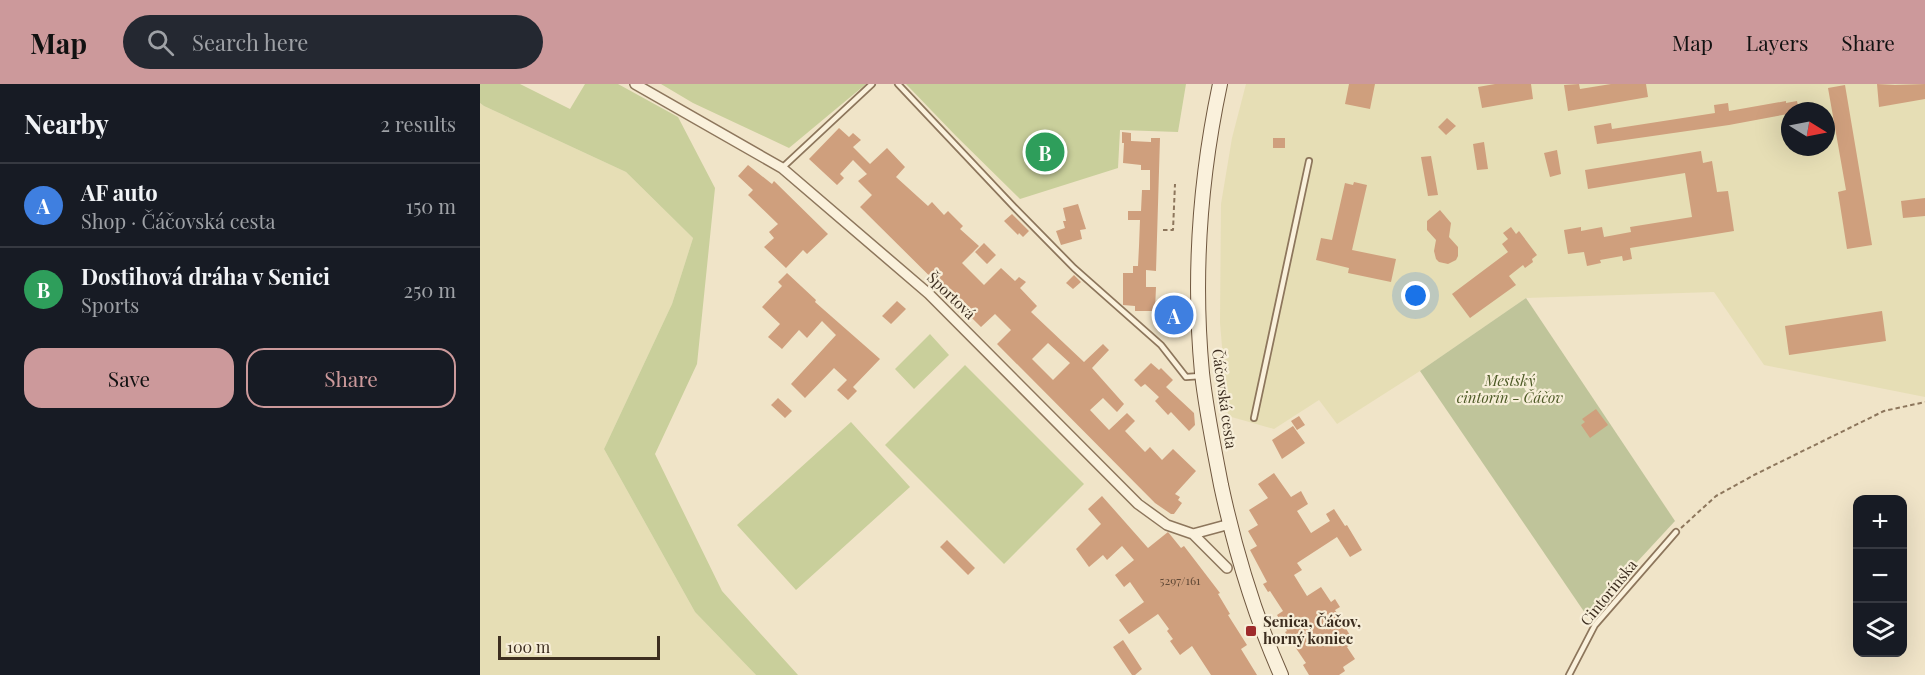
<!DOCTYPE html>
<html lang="en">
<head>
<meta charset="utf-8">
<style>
	body { margin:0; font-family:"Playfair Display",serif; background:#242831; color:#f1f3f6 }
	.controls { position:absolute; right:18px; bottom:18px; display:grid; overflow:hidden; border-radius:12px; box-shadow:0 6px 24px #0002 }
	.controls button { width:54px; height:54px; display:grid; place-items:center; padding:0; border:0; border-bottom:2px solid #363941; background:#171b24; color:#f1f3f6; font:30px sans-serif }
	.compass { position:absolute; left:1301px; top:18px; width:54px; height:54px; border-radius:50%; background:#171b24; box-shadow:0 6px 24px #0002; rotate:100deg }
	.scale { position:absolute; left:18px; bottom:15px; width:162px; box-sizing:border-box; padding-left:6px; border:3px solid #3d2e20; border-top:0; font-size:16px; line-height:21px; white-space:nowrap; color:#3d2e20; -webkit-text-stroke:4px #f7eed8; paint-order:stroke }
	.you { position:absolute; left:936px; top:212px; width:21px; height:21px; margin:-15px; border:4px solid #fff; border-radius:50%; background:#1a73e8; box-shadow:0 0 0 9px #1a73e833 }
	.badge { display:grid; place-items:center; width:39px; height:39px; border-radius:50%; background:#cc999b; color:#fff; font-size:20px; font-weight:700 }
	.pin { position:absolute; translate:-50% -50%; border:3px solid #fff; box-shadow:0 2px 6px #0006 }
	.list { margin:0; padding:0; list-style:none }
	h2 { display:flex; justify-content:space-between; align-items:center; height:78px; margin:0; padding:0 24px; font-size:26px }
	h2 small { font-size:20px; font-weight:400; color:#9ea1a6 }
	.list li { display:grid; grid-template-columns:39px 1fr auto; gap:18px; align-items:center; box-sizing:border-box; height:84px; padding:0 24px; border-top:2px solid #363941 }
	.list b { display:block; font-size:22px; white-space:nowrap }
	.list p { margin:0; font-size:20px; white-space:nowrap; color:#9ea1a6 }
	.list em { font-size:20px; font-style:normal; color:#9ea1a6 }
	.actions { display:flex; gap:12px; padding:18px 24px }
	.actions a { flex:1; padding:14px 0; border:2px solid #cc999b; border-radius:18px; text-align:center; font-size:21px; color:#cc999b }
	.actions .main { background:#cc999b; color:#111 }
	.icon { flex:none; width:33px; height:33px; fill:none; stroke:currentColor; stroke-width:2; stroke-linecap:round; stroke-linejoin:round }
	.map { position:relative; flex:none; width:1445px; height:591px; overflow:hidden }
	header { display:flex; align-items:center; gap:36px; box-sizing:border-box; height:84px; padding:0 30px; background:#cc999b; color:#111 }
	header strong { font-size:28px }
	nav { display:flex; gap:33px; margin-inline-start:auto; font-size:21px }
	.search { width:420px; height:54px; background:#242831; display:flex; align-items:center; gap:15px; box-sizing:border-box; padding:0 21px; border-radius:33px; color:#9ea1a6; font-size:22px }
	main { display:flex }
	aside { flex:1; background:#171b24 }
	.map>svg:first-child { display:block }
	.farmland { fill:#e6deb5; fill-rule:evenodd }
	.green { fill:#c9cf9b }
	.cemetery { fill:#bfc49a }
	.building { fill:#cf9f7d; fill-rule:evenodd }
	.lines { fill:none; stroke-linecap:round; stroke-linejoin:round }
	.lane-casing { stroke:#8d765c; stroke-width:8 }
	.street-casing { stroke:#8d765c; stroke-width:12 }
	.secondary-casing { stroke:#6f573f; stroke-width:16 }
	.path { stroke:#8d765c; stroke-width:2; stroke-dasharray:4.5 3; stroke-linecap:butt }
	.lane { stroke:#faf1dc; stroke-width:4.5 }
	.street { stroke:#faf1dc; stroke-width:9 }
	.secondary { stroke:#faf1dc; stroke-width:14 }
	.poi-dot { fill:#9e2a2b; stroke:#f7eed8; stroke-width:2 }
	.labels { text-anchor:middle; stroke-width:4.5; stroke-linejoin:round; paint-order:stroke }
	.number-label { font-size:12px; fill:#624a37 }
	.street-label { font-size:15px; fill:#3d2e20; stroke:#f7eed8 }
	.park-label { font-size:15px; font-style:italic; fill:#4d5a26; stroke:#f7eed8 }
	.poi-label { font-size:15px; font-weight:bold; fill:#3d2e20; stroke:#f7eed8; text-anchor:start }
</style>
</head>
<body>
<header>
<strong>Map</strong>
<div class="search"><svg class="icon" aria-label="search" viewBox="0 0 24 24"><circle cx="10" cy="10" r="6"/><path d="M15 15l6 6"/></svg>Search here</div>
<nav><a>Map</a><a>Layers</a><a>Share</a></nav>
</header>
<main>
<aside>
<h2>Nearby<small>2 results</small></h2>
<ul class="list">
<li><span class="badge" style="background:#3f7fe0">A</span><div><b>AF auto</b><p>Shop · Čáčovská cesta</p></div><em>150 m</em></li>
<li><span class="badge" style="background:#2e9e5b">B</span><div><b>Dostihová dráha v Senici</b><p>Sports</p></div><em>250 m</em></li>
</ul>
<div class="actions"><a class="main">Save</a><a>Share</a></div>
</aside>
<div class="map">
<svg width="1445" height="591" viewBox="0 0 1445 591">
	<rect width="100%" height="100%" fill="#f0e4c8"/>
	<!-- farmland -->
	<path class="farmland" d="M766,0h679v313l-161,-32 -50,-73 -188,6 -106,73 -83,53 -18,-24 -45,29 -46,-13 -8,-93 1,-119 11,-66zM1310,27h36v36h-36z
		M0,19l4,3 142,66 67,66 -21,66 -68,145 91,163 61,63h-276z"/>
	<!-- green -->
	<path class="green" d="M0,0h40l50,25 15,-25h33l60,33 37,71 -18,176 -42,90 67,137 76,84h-42l-61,-63 -91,-163 68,-145 21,-66 -67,-66 -142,-66 -4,-3z
		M181,0h205l-77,64 -96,-45z
		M426,0h280l-8,48 -58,-2 -2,38 -98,31 -64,-63z
		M450,250l19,21 -35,34 -19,-20z
		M485,281l119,119 -80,80 -119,-119z
		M371,338l59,65 -114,103 -59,-65z"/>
	<!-- cemetery -->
	<path class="cemetery" d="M1046,214l149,223 -88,95 -167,-245z"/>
	<!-- building -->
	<path class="building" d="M869,0h26l-5,25 -25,-5z
		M1015,0h36l2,15 -51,9 -4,-21z
		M1099,0l1,5 31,-5h35l2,13 -80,14 -4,-26z
		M1397,0l18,1 30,-1v15l-46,8z
		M1365,1l27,160 -25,4 -9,-57 8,-2 -18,-102z
		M1306,17v2l11,-2 2,10h-9l-2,3 -59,11 -132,19 -3,-18 17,-3 1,6 103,-16 -1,-8 14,-2 1,8z
		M967,34l9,8 -10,9 -8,-8z
		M359,44l10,9 4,-4 8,7 -8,7 17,17 17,-16 18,19 -9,10 32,29 4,-4 12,13 4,-4 15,15 -3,3 19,17 -17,17 22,22 17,-17 14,13 4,-4 7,5 -6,6 17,18 -6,6 53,50 19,-18 6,6 -17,18 32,36 -7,8 -14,-14 -13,12 19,20 18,-17 8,8 -10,10 20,21 5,-5 12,13 11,-11 23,22 -21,23 5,3 -2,3 4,3 -8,11h-3l-16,-11 -158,-159 14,-14 -16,-16 -14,13 -121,-120 12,-12 -14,-14 9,-7 -14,-14 -13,14 4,4 -7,7 -28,-26zM568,259l22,20 -17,17 -21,-21z
		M642,48l9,1v8l20,1v-4h9l-4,133 -10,-1v17h10l-1,24h-20v-5l-12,-1v-32h10v-7h5l1,-20 1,-26h-12v-9h13l1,-21h8v-20h-9v-5l-18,-2 1,-20h-2z
		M793,54h12v10h-12z
		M1004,58l4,27 -11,1 -4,-26z
		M1077,66l4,24 -11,3 -6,-24z
		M1221,67l2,12 9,-2 5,31 11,-1 6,40 -104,17 2,11 -9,2 -1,-5 -22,4 1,3 -14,3 -3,-14 -16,2 -4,-24 17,-3v4l21,-4 2,10 27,-5 -1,-5 62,-10 -7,-44 -97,16 -3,-19z
		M951,72l7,39 -10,1 -7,-39z
		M268,81l24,19 2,-3 54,53 -21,20 -4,-4 -17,18 -22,-21 10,-9 -5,-6 9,-8 -30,-29 5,-5 -15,-14z
		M874,98l13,3 -15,65 44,9 -5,23 -43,-9 1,-5 -33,-8 5,-22 11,2 13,-57 8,2z
		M1445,114v18l-22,2 -2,-17z
		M598,120l8,25 -6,1 2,9 -21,6 -5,-14 9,-3 -2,-7h3l-3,-13z
		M960,126l11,13 -2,14 9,10v9l-2,4 -8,4 -9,-2 -3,-3 -2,-8 2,-11 -9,-10v-9z
		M532,130l17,17 -6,6 -4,-4 -1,2 -14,-14z
		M1031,143l5,7 3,-3 18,24 -5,4 1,3 -8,6 -2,-3 -14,11 7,9 -46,33 -18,-24 56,-42 -6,-8 6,-5 -5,-6z
		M504,159l12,12 -9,9 -12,-12z
		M307,189l29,27 -1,2 65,57 -27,28 4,4 -9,9 -11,-10 10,-10 -13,-12 -29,30 -14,-14 45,-49 -14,-14 -15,17 -8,-8 -17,19 -14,-12 12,-13 -18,-17 20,-21 -4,-4z
		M594,191l7,7 -8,7 -7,-6z
		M417,217l9,8 -15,15 -9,-8z
		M1402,227l4,30 -97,14 -4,-29z
		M671,279l8,7 2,-2 12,12 -7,7 28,26 1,12 -6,6 -18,-19 -3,3 -13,-14 4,-4 -14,-13 -4,3 -7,-7z
		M298,314l14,13 -7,7 -14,-13z
		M1116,325l12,16 -18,13 -9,-13 4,-3 -3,-3z
		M819,332l6,9 -8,5 -6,-9z
		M813,342l12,17 -23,16 -10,-19z
		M794,389l17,24 10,-6 7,13 -11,7 14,22 19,-12 -4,-7 8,-5 11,17 2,-1 15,25 -12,7 -13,-20 -40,26 5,7 -8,5 13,21 14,-9 10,15 4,-3 5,8 -5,3 19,32 -7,5 8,12 -12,8 2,4 -6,4h-30l-6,-10 3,-2 -21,-31 2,-1 -10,-16 6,-4 -13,-20 -2,1 -5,-8 4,-2 -17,-32 7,-4 -9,-15 10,-6 -9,-15 19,-12 -10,-14z
		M622,412l46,52 20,-16 13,16 3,-2 36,47 -2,1 12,20 -2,1 19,30 -6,4 16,26h-46l-19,-29 -12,9 -10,-14 3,-2 -6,-8 2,-2 -11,-15 -29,20 -10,-14 25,-18 -14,-20 -6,5 -9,-12 19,-15 -12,-14 -15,14 -4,-5 -14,12 -13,-18 25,-25 -13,-15z
		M467,456l28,28 -7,7 -28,-28z
		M643,556l19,29 -7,6h-3l-19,-28z"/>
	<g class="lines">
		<!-- lane casing -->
		<g class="lane-casing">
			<path id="lane" d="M418,0l116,123 60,61 87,77 25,32 15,-1
				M302,84l90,-84
				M774,334l55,-257
				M1089,591l26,-50 81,-93"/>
		</g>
		<!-- street casing -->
		<g class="street-casing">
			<path id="street" d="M155,0l147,84 147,126 209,210 29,21 26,9 37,-10
				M713,450l34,34"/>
		</g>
		<!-- secondary casing -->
		<g class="secondary-casing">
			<path id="secondary" d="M740,0c-20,94 -27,193 -18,289 4,37 12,75 19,112 14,65 33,129 60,190"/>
		</g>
		<!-- path -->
		<path class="path" d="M683,146h10l2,-46
			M1201,444l35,-32 40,-22 128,-63 41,-9"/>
		<!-- lane -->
		<use href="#lane" class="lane"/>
		<!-- street -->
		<use href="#street" class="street"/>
		<!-- secondary -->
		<use href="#secondary" class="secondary"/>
	</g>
	<!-- markers -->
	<rect class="poi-dot" x="765" y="541" width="12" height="12" rx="3"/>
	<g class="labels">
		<!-- number labels -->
		<g class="number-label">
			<text x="700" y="501">5297/161</text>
		</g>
		<!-- street labels -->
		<g class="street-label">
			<text transform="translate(471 212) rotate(44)" y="5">Športová</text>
			<text transform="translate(744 315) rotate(82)" y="5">Čáčovská cesta</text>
			<text transform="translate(1129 509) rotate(-51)" y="5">Cintorínska</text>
		</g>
		<!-- park labels -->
		<g class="park-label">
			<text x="1030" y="302">Mestský<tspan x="1030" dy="17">cintorín - Čáčov</tspan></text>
		</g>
		<!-- poi labels -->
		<g class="poi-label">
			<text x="783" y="543">Senica, Čáčov,<tspan x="783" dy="17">horný koniec</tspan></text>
		</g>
	</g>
</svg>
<div class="controls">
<button>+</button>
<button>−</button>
<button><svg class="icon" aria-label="layers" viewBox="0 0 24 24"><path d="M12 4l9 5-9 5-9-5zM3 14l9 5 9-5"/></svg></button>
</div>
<svg class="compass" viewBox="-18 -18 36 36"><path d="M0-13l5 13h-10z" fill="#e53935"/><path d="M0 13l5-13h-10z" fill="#9ea1a6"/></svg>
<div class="scale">100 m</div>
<div class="you"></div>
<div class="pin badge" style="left:694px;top:231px;background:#3f7fe0">A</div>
<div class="pin badge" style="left:565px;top:68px;background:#2e9e5b">B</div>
</div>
</main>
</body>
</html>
